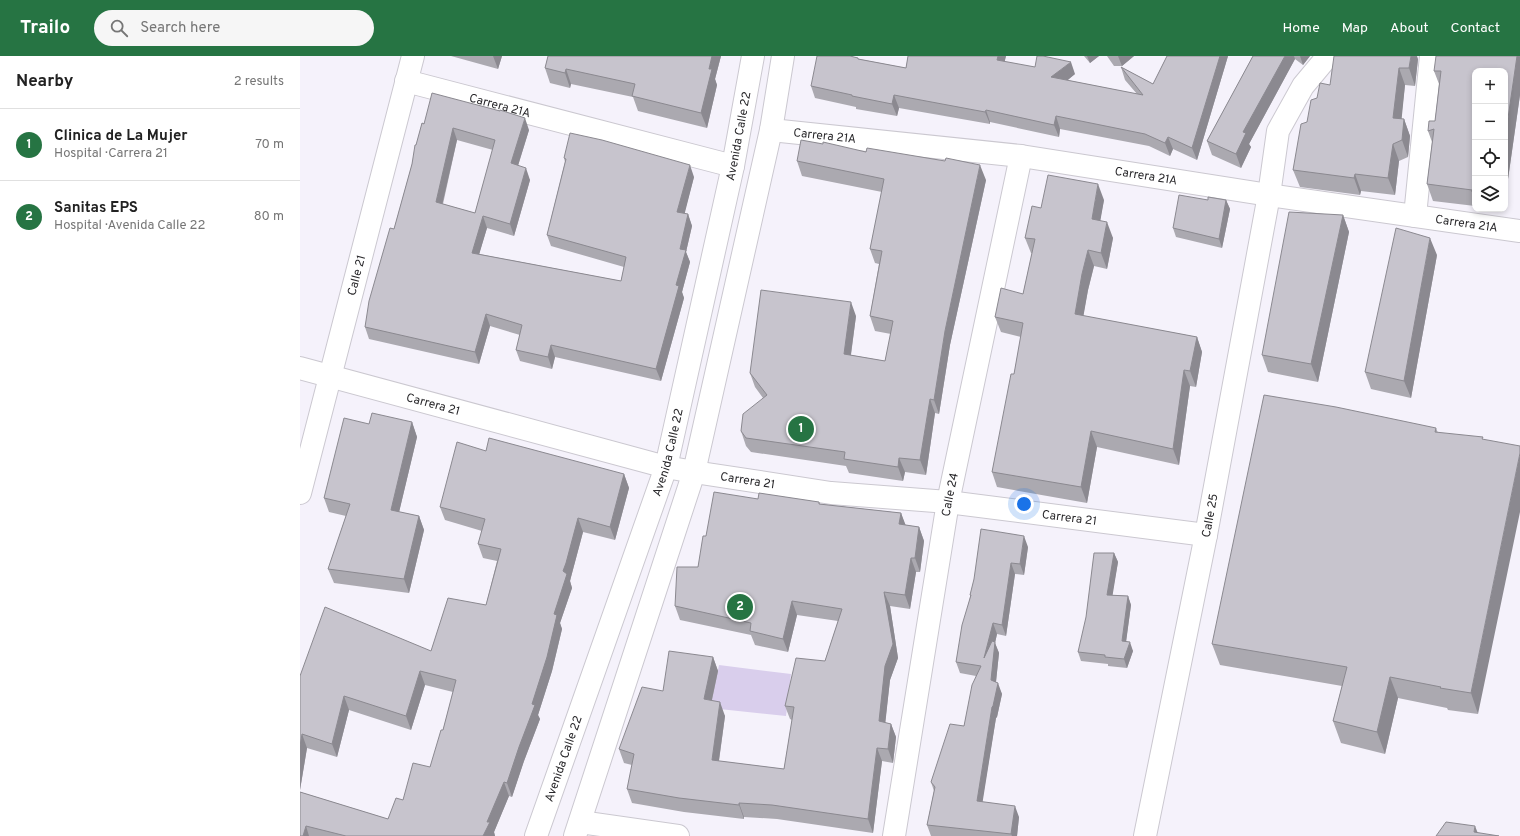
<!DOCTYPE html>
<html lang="en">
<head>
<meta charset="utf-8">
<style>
	body { margin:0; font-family:Overpass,sans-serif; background:#f6f6f6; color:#222 }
	.controls { position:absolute; right:12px; top:12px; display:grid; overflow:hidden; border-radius:8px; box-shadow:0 2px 6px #0003 }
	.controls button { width:36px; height:36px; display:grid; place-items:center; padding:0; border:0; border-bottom:1px solid #e0e0e0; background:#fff; color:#222; font:20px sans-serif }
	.you { position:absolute; left:724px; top:448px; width:14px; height:14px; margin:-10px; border:3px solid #fff; border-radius:50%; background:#1a73e8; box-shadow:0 0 0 6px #1a73e833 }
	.badge { display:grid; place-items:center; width:26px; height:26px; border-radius:50%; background:#267443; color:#fff; font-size:13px; font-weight:700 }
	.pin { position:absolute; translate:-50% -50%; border:2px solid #fff; box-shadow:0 1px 4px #0006 }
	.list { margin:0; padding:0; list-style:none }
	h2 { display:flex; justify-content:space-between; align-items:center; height:52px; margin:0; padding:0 16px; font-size:17px }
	h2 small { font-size:13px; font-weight:400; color:#767676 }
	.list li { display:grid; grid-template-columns:26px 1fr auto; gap:12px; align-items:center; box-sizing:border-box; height:72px; padding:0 16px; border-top:1px solid #e0e0e0 }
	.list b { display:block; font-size:15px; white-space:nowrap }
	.list p { margin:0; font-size:13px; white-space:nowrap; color:#767676 }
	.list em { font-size:13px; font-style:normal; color:#767676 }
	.icon { flex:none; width:22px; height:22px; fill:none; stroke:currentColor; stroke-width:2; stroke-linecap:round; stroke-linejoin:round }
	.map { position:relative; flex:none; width:1220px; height:780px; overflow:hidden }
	header { display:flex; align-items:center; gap:24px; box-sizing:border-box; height:56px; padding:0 20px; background:#267443; color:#fff }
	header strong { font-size:19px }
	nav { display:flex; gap:22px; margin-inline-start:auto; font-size:14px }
	.search { width:280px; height:36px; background:#f6f6f6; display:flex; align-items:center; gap:10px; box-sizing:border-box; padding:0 14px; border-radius:22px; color:#767676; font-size:15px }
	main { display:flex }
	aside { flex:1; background:#fff }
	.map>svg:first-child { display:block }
	.park { fill:#d9ceec }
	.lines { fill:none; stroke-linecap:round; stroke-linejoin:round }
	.minor-casing { stroke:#cbc8d0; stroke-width:24 }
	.tertiary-casing { stroke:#cbc8d0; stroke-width:24 }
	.minor { stroke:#fff; stroke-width:22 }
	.tertiary { stroke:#fff; stroke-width:22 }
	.wall { fill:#aba9b0; fill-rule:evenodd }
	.shaded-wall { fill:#8b8990 }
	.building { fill:#c7c4cd; stroke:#8b8990; fill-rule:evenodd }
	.labels { text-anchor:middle; stroke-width:3; stroke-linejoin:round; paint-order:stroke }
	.street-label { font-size:12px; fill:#29282b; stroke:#fff }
</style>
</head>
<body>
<header>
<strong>Trailo</strong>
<div class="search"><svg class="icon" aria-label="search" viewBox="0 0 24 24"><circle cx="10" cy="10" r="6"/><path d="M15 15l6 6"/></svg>Search here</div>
<nav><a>Home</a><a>Map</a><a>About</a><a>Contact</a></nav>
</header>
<main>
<aside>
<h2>Nearby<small>2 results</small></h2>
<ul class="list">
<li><span class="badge">1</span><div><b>Clinica de La Mujer</b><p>Hospital · Carrera 21</p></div><em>70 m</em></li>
<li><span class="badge">2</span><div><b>Sanitas EPS</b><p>Hospital · Avenida Calle 22</p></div><em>80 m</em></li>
</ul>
</aside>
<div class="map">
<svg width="1220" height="780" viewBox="0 0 1220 780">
	<rect width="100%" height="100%" fill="#f5f2fb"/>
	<!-- park -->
	<path class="park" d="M419,609l72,9 -5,42 -76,-8z"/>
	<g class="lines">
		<!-- minor casing -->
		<g class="minor-casing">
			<g id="minor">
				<path id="s1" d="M106,25l327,85"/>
				<path id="s2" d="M471,74l250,26 248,39 251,36"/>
				<path d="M1115,160l16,-160"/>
				<path id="s3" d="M0,312l366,99 28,5 137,21 117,9 258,33"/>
				<path id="s4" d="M0,437l113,-437"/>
				<path d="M280,766l98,14"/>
				<path id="s5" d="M594,780l54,-334 73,-346"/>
				<path id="s6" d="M845,780l61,-301 63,-340 9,-64 25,-45 25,-30"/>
			</g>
		</g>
		<!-- tertiary casing -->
		<g class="tertiary-casing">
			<g id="tertiary">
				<path id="s7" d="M236,780l130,-369 67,-301 20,-110"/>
				<path d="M275,780l119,-364 77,-342 12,-74"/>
			</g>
		</g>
		<!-- minor -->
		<use href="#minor" class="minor"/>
		<!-- tertiary -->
		<use href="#tertiary" class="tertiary"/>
	</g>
	<!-- wall -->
	<path class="wall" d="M151,0h51l-4,13z
		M248,0h173l-6,23 2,6 -10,43 -69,-17 -5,-14 -62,-13 -1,4 -20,-5 -5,-15z
		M608,0h98l-2,6 71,12 -8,6 70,14 -12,-14 -4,-13 32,17 14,-28h61l-31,104 -24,-11 -3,7 -21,-10 -89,-17 -1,8 -69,-15v2l-91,-16 -2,8 -41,-7v-2l-41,-9 -4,-12 48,-27 47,9z
		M784,0h15l-9,7z
		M807,0h27l-12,10h-8z
		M953,0h57l-7,9 -8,-6 -46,85 2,3 -10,21 -29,-13 -5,-14z
		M1220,0v39l-15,105v-129h-30v135l-42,-5 -6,-17 5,-42 -4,-11 7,-10 4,-37 -5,-13z
		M1118,3l-3,27 -10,-1 -4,34h3l6,17 -2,21 -9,4 -4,34 -34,-4 -1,4 -60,-8 -7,-17 14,-48 10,-24 13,-13z
		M122,67l107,7 -11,36 12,14 -16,56 -27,-8 -8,26 142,27 3,-14 -73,-21 -4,-11 18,-73 -1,-4 130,19 -10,37h4l4,12 -6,26 4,10 -8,30 2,6 -23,83 -106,-24 -3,12 -32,-8 -4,-11 4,-15 -30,-9 -11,38 -110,-25 -4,-12 29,-98 18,-65zM157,84l36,10 -18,63 -32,-9z
		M497,105l189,19 -36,165 -11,69 -4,-1 -9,62 -21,-3 -2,9 -54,-8 -3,-7 -95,-14 -5,-6 -5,-15 22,-33 -8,-11 -5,-14 106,-57 -5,39 34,6 6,-27 -16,-3 -5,-15 9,-52 -4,-1 -5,-14 12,-57 -80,-16z
		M804,144l-4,20 13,18 -6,31 -13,-3 -6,24 -5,26 114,21 5,15 -6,35 -6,-1 -11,79 -82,-18 -10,56 -90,-16 -5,-15 22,-98 7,-37 -20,-5 -6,-15 28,-23 9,-41h-1l-6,-15 16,-30z
		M908,144h18l4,9 -8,39 -46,-11 -3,-9z
		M1180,153h24l-1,3z
		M1043,159l6,17 -31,150 -50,-10 -6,-17z
		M1137,199l-26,143 -40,-9 -6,-17z
		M112,366l5,15 -18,75 20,4 5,14 -15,63 -75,-10 -6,-14 18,-53 -17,-4 -5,-14 45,-74z
		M1136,372l2,5 40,281 -30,-4 -1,-2 -49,-10 -13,56 -44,-11 -8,-22 9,-35 -122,-21 -8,-21z
		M186,395l138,23 5,14 -14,52 -32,-8 -12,45 -1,4 2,7 -12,35 2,6 -10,42 -14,44 2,4 -16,42 -12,36 -3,-1 -15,36 1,4h-195v-44l88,27 42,-52 13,-37 10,-38 -28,-7 -14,45 -62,-20 -12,47 -30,-9 -7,42v-114l131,-25 55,-46 11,-44 -14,-3 -5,-14 4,-13 -37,-11 -5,-13z
		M458,443l61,3 1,2 81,9 4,12 14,2 5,14 -4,31h-4l-6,37 -20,-3 8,52 -8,22 -5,43 6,1 5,13 -3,26 -11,-2 -9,72 -96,-14 -33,-2v2l-60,-7 -52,-9 -5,-14 5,-24 -8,-2 -5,-14 44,-58 50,-34 5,14 -6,29 13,16 -6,45 65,8 8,-49 -2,-1 -5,-13 40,-45 13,-40 -41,-6 -9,37 -33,-7 -4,-10 -71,-15 -5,-14 23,-39 8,-31z
		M728,491l-4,28 -9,-1 -9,62 -9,-2 -2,9 4,10 -3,29 6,12 -5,23 -1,1 -14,84 37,15 -2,19h-86l-4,-11 7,-34 -3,-9 33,-56 12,-50 -16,-3 -4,-11 14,-65v-2z
		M814,497l4,9 -6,33 16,1 3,9 -5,36 7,10 -6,17 -19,-2v-2l-27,-3 -3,-9z"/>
	<!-- shaded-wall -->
	<path class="shaded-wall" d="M193,0h9l-4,13z
		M412,0h9l-6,23 2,6 -10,43 -6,-15 8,-44z
		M698,0h8l-4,17 -5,-13z
		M787,0h12l-9,7z
		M818,0h16l-12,10z
		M920,0h8l-31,104 -5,-12z
		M985,0h9l1,3 -46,85 2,3 -10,21 -5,-14 7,-22z
		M1000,0h10l-7,9z
		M1111,0h6l1,3 -3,27 -6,-18z
		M1217,0h3v39l-15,105v-61z
		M771,6l4,12 -19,16 -5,-13z
		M1099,12l6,17 -5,50 -7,-17z
		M266,13l5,15 -1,4 -5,-15z
		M594,39l5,13 -2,8 -5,-12z
		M686,54l4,12v2l-5,-12z
		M756,60l4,13 -1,8 -5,-12z
		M225,62l4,12 -14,45 -4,-12z
		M1104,63l6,17 -2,21 -6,-17z
		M153,72l4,12 -17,74 -4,-12z
		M868,81l5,12 -3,7 -5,-13z
		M1093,88l6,17 -4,34 -7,-17z
		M390,109l4,12 -12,47 -5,-12z
		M680,109l6,15 -36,165 -11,69 -5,-14 11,-69z
		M226,112l4,12 -16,56 -4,-12z
		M1055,118l6,17 -1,4 -6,-17z
		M798,128l6,16 -6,34 -6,-15z
		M926,144l4,9 -8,39 -3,-9z
		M388,158l4,12 -6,26 4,10 -8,30 2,6 -23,83 -5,-12 20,-84 4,-36z
		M1043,159l6,17 -31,150 -7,-18z
		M183,160l4,12 -11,37 -4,-12z
		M807,166l6,16 -6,31 -6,-16z
		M1130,182l7,17 -26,143 -7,-17z
		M788,194l6,16 -6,24 -7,40 -6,-16 7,-40z
		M551,246l5,14 -7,52 -5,-14z
		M186,258l4,12 -11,38 -4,-12z
		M897,281l5,15 -6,35 -6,-16z
		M251,289l4,12 -3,12 -4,-12z
		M884,314l6,16 -11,79 -6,-16z
		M630,343l5,14 -9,62 -6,-15z
		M112,366l5,15 -21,88 -5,-15z
		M791,375l6,16 -10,56 -6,-16z
		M1220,397v59l-42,202 -7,-21z
		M599,402l6,14 -2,9 -5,-14z
		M324,418l5,14 -14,52 -5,-13z
		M601,457l5,13 -7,-2z
		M119,460l5,14 -15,63 -5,-14z
		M278,462l5,14 -12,45 -1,4 2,7 -12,35 2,6 -10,42 -14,44 2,4 -16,42 -12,36 -5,-14 25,-79 22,-90 9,-43z
		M619,471l5,14 -4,31 -5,-14z
		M724,480l4,11 -4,28 -4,-11z
		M814,497l4,9 -7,43 -4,-10z
		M611,502l5,14 -6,37 -5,-14z
		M711,507l4,11 -9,62 -4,-11z
		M584,536l6,14 8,52 -8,22 -6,55 -5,-14z
		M828,540l3,9 -6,45 -3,-9z
		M492,545l5,14 -9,37 -5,-13z
		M693,567l4,11 -2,9 4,10 -4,38 -11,-33z
		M830,586l3,9 -6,17 -3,-9z
		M413,601l5,14 -9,42 -5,-14z
		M120,615l5,14 -14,45 -5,-14z
		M1090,621l8,21 -13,56 -8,-22z
		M698,627l4,11 -5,23 -1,1 -15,94 -4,-11 15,-94z
		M44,640l5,14 -12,47 -5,-13z
		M420,646l5,14 -8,58 -5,-14z
		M591,668l5,13 -3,26 -5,-14z
		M2,678l5,14 -7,42v-44z
		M577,692l5,13 -9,72 -5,-14z
		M204,726l5,14 -15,36 1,4h-12l4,-14z
		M439,747l5,14v2l-5,-14z
		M715,750l4,11 -2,19h-5l-1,-2z
		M6,770l3,10h-6z
		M1175,770l4,10 -5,-4z"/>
	<!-- building -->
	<path class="building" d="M248,0h164l-3,13h3l-11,44 -69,-17 3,-12 -69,-15 -1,4 -20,-5z
		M517,0h33l8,2v1l48,9 2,-12h90l-1,4 38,7 2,-11h6l28,6 -20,15 92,18 -22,-28 32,17 14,-28h53l-28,92 -24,-11 -3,6 -20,-9 -89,-18 -2,9 -68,-15 -1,2 -91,-17 -2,9 -40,-8v-1l-41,-9z
		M953,0h32l-42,76 3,1 -10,21 -29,-13z
		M1034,0h77l-2,12h-10l-6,50 11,1 -2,21 -9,4 -5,34 -33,-4 -1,4 -61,-8 8,-46 6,-2 4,-22 6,-2 3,-15 10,2z
		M1136,0h81l-12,83v-68h-30v121h-3v-2l-45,-6 7,-55 -6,2 1,-10h6l6,-50h-7z
		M132,37l68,18v-1l25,8 -14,45 15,5 -16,56 -27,-8 -11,37 149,28 5,-24 -79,-22 19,-76 -2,-1 6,-25 32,7 88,25 -13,47 11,2 -8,35 6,1 -10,35 3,1 -23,83 -105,-24 -3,12 -32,-7 6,-25 -36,-11 -11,38 -110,-25 4,-26 21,-73 4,1 18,-65 3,-19h1l6,-22 2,1zM153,72l42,12 -20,73 -39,-11z
		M501,84l22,4v-2l43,10 1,-4 78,13 1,-3 34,7 -35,166 -11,69 -4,-1 -10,61 -21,-2 -1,9 -54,-8 1,-7 -99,-14 -5,-7 2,-17 24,-19 -17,-22 11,-83 90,12 -7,52 41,7 8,-40 -23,-5 12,-65 -12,-2 14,-70 -87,-18z
		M748,119l50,9 -6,35 15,3 -6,31 -13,-3 -6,24 -7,40 122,23 -7,34 -6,-1 -11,79 -82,-18 -10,56 -89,-15 19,-98h3l9,-51 -28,-6 6,-29 22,6 12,-55 -10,-1 7,-32 9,2z
		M879,139l29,5v-3l18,3 -7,39 -46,-11z
		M989,156l54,3 -32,149 -49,-9z
		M1096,172l34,10 -26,143 -39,-9z
		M964,339l72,12 100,21 -1,4 48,5 -1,2 38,7v7l-49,240 -31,-5 1,-1 -51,-10 -13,55 -44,-11 14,-54 -135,-23z
		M72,357l40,9 -21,88 28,6 -15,63 -76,-10 22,-65 -26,-6 20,-80 25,6z
		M189,382l135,36 -14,53 -32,-9 -12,45 -3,8 4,3 -13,40 3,1 -10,42 -15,47 3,1 -16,42 -12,36 -3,-1 -17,40h3l-7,14h-137l-40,-10 -3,10h-3v-44l88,27 8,-21 7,2 10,-37 17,4 11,-37h2l13,-50 -36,-9 -14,45 -62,-20 -12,48 -30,-10 -2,12v-70l25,-69 106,44 17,-53 38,7 15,-56 -23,-5 7,-25 -45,-12 17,-65 29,9z
		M414,436l44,7 1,-6 60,9v2l82,9 -2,11 20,3 -4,31h-4l-6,37 -21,-3 9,52 -8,22 -6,55 12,3 -3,25 -11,-1 -9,71 -96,-14 -33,-2v2l-60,-7 -52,-9 7,-35 -15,-5 23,-62 21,4 6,-40 44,6 -9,42 16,3 -8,58 72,9 10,-62 -9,-1 11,-48 29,3 17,-52 -50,-8 -9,38 -33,-8 1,-8 -76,-17 2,-39h21l5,-31h3z
		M681,473l43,7 -4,28 -9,-1 -9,62 -9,-2 -9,35 8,-17 3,1 -4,38 7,3 -5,23 -1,1 -15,94 38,5 -4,28 -84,-9 8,-38 -4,-5 19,-58 14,2 8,-41 9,-19 -25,-4 6,-37 9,-30h-1l4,-16z
		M794,497h20l-7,42 21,1 -6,45 8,1 -6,17 -19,-2v-2l-27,-3 8,-35z
		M1146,766l29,4 -1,6 25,4h-63z"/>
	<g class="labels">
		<!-- street labels -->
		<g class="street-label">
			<text dy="4" stroke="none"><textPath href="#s1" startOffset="97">Carrera 21A</textPath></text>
			<text dy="4" stroke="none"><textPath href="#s2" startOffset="54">Carrera 21A</textPath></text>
			<text dy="4" stroke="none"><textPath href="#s7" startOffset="730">Avenida Calle 22</textPath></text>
			<text dy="4" stroke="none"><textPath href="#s2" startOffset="378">Carrera 21A</textPath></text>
			<text dy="4" stroke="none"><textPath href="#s2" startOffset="702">Carrera 21A</textPath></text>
			<text dy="4" stroke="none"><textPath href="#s4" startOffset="225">Calle 21</textPath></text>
			<text dy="4" stroke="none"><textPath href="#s3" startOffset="138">Carrera 21</textPath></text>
			<text dy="4" stroke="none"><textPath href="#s7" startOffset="406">Avenida Calle 22</textPath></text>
			<text dy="4" stroke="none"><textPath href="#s3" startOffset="462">Carrera 21</textPath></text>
			<text dy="4" stroke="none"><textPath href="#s5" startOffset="346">Calle 24</textPath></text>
			<text dy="4" stroke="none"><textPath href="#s6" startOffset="327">Calle 25</textPath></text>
			<text dy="4" stroke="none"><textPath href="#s3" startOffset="786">Carrera 21</textPath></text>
			<text dy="4" stroke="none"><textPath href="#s7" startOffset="82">Avenida Calle 22</textPath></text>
		</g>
	</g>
</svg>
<div class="controls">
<button>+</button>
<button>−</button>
<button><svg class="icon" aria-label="locate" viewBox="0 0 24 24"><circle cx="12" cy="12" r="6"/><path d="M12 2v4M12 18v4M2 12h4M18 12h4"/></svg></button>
<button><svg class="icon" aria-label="layers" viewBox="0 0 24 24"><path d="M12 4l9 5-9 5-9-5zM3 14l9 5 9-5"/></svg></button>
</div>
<div class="you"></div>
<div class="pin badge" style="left:501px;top:373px">1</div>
<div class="pin badge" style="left:440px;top:551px">2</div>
</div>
</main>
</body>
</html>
